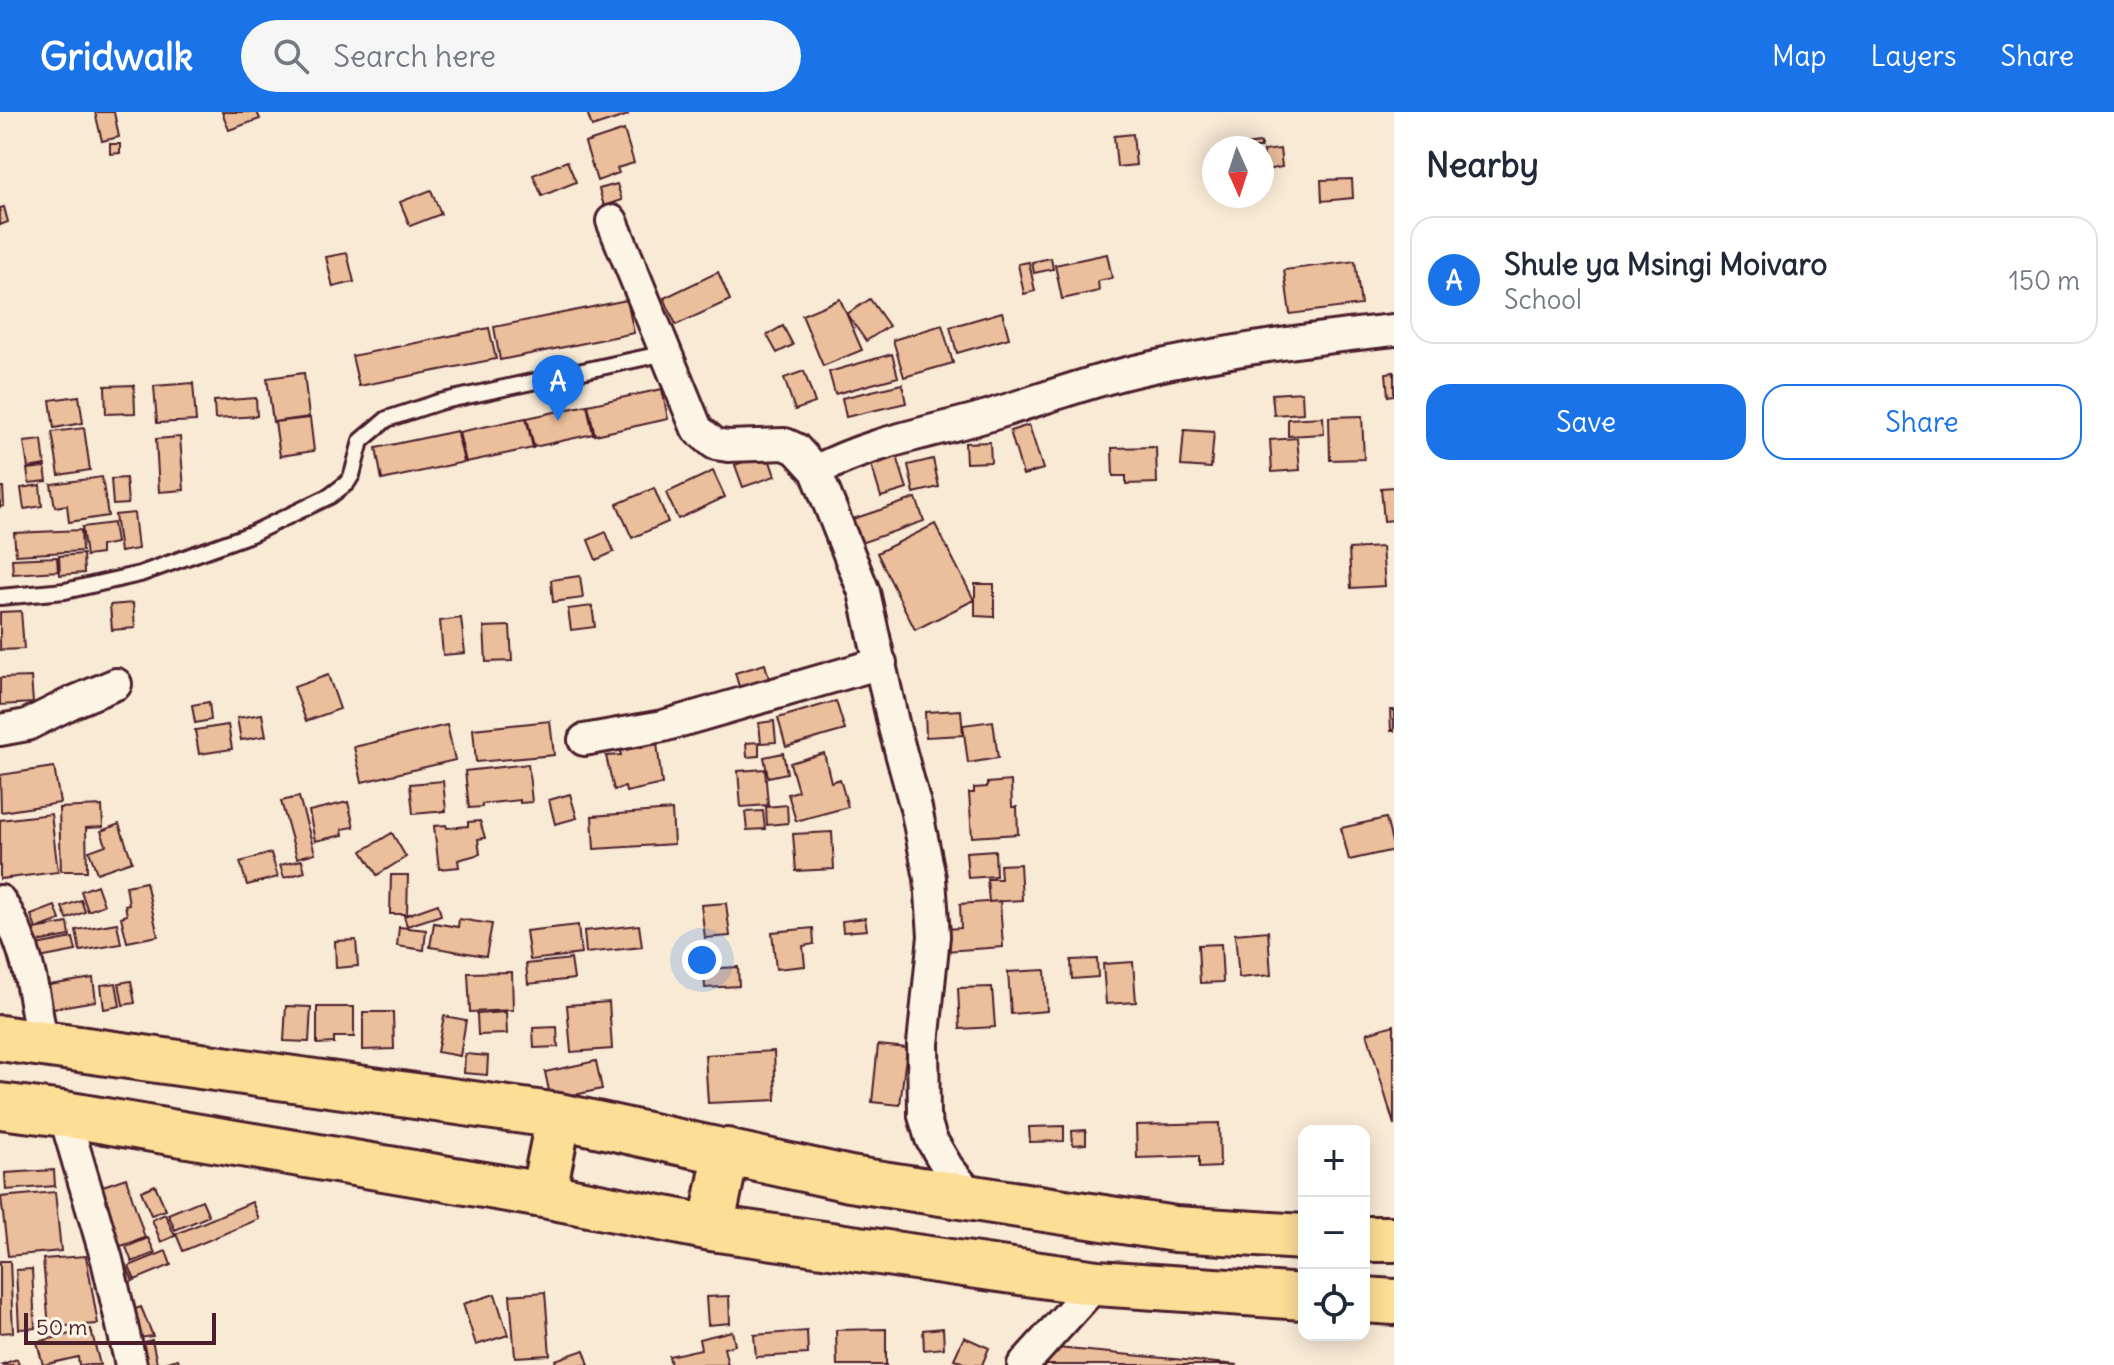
<!DOCTYPE html>
<html lang="en">
<head>
<meta charset="utf-8">
<style>
	body { margin:0; font-family:Delius,sans-serif; background:#f6f6f7; color:#1f2937 }
	.controls { position:absolute; right:24px; bottom:24px; display:grid; overflow:hidden; border-radius:16px; box-shadow:0 4px 20px #0003 }
	.controls button { width:72px; height:72px; display:grid; place-items:center; padding:0; border:0; border-bottom:2px solid #e0e1e3; background:#fff; color:#1f2937; font:40px sans-serif }
	.compass { position:absolute; left:1202px; top:24px; width:72px; height:72px; border-radius:50%; background:#fff; box-shadow:0 4px 20px #0003; rotate:177deg }
	.scale { position:absolute; left:24px; bottom:20px; width:192px; box-sizing:border-box; padding-left:8px; border:4px solid #4a1f2b; border-top:0; font-size:22px; line-height:28px; white-space:nowrap; color:#4a1f2b; -webkit-text-stroke:6px #fcf5e5; paint-order:stroke }
	.you { position:absolute; left:702px; top:848px; width:28px; height:28px; margin:-20px; border:6px solid #fff; border-radius:50%; background:#1a73e8; box-shadow:0 0 0 12px #1a73e833 }
	.badge { display:grid; place-items:center; width:52px; height:52px; border-radius:50%; background:#1a73e8; color:#fff; font-size:26px; font-weight:700 }
	.pin { position:absolute; translate:-50% -66px; filter:drop-shadow(0 2px 4px #0008) }
	.pin::after { content:''; position:absolute; top:42px; width:28px; height:24px; background:inherit; clip-path:polygon(0 0,100% 0,50% 100%) }
	.list { margin:0; padding:0; list-style:none }
	h2 { display:flex; justify-content:space-between; align-items:center; height:104px; margin:0; padding:0 32px; font-size:34px }
	h2 small { font-size:26px; font-weight:400; color:#747a83 }
	.list li { display:grid; grid-template-columns:52px 1fr auto; gap:24px; align-items:center; box-sizing:border-box; height:128px; margin:0 16px 16px; padding:0 16px; border:2px solid #e0e1e3; border-radius:24px }
	.list b { display:block; font-size:30px; white-space:nowrap }
	.list p { margin:0; font-size:26px; white-space:nowrap; color:#747a83 }
	.list em { font-size:26px; font-style:normal; color:#747a83 }
	.actions { display:flex; gap:16px; padding:24px 32px }
	.actions a { flex:1; padding:18px 0; border:2px solid #1a73e8; border-radius:24px; text-align:center; font-size:28px; color:#1a73e8 }
	.actions .main { background:#1a73e8; color:#fff }
	.icon { flex:none; width:44px; height:44px; fill:none; stroke:currentColor; stroke-width:2; stroke-linecap:round; stroke-linejoin:round }
	.map { position:relative; flex:none; width:1394px; height:1253px; overflow:hidden }
	header { display:flex; align-items:center; gap:48px; box-sizing:border-box; height:112px; padding:0 40px; background:#1a73e8; color:#fff }
	header strong { font-size:38px }
	nav { display:flex; gap:44px; margin-inline-start:auto; font-size:28px }
	.search { width:560px; height:72px; background:#f6f6f7; display:flex; align-items:center; gap:20px; box-sizing:border-box; padding:0 28px; border-radius:44px; color:#747a83; font-size:30px }
	main { display:flex }
	aside { flex:1; background:#fff }
	.map>svg:first-child { display:block }
	.building { fill:#ebbf9b; stroke:#4a1f2b; stroke-width:2 }
	.lines { fill:none; stroke-linecap:round; stroke-linejoin:round }
	.lane-casing { stroke:#4a1f2b; stroke-width:20 }
	.street-casing { stroke:#4a1f2b; stroke-width:36 }
	.highway-casing { stroke:#4a1f2b; stroke-width:50 }
	.lane { stroke:#fcf5e5; stroke-width:14 }
	.street { stroke:#fcf5e5; stroke-width:30 }
	.highway { stroke:#fdde96; stroke-width:44 }
</style>
</head>
<body>
<header>
<strong>Gridwalk</strong>
<div class="search"><svg class="icon" aria-label="search" viewBox="0 0 24 24"><circle cx="10" cy="10" r="6"/><path d="M15 15l6 6"/></svg>Search here</div>
<nav><a>Map</a><a>Layers</a><a>Share</a></nav>
</header>
<main>
<div class="map">
<svg width="1394" height="1253" viewBox="0 0 1394 1253">
	<rect width="100%" height="100%" fill="#f9ead6"/>
	<filter id="ink" filterUnits="userSpaceOnUse"><feTurbulence type="fractalNoise" baseFrequency=".0125" numOctaves="2"/><feDisplacementMap in="SourceGraphic" scale="16" xChannelSelector="R" yChannelSelector="G"/><feConvolveMatrix kernelMatrix="1 2 1 2 8 2 1 2 1" color-interpolation-filters="sRGB"/></filter>
	<g filter="url(#ink)">
		<!-- building -->
		<path class="building" d="M95,0h19l5,25 -17,4z
			M222,0h35l3,7 -31,11z
			M587,0h40l1,3 -36,12z
			M624,18l10,33 -17,5 2,5 -22,8 -12,-38z
			M1133,22l3,31 -19,2 -3,-31z
			M1261,31v5h-25v-2z
			M110,32h10v9l-10,1z
			M1280,37l2,18 -16,3 -3,-19z
			M567,49l9,21 -34,14 -9,-21z
			M1352,67l1,19 -31,3 -1,-21z
			M617,72l5,16 -18,6 -5,-17z
			M431,78l10,24 -31,12 -10,-24z
			M4,95l4,15 -8,3v-17z
			M347,141l7,29 -21,5 -7,-30z
			M1107,142l5,24 -14,3 1,10 -37,8 -7,-34z
			M1051,146l2,11 -19,4 -2,-11z
			M1355,149l6,44 -71,9 -6,-44z
			M1029,150l6,29 -11,3 -6,-30z
			M718,160l12,28 -54,25 -12,-27z
			M840,187l22,51 -39,16 -21,-51z
			M870,187l19,27 -23,15 -19,-27z
			M627,188l7,33 -134,27 -6,-33z
			M1002,200l7,26 -52,15 -7,-26z
			M942,213l11,38 -49,14 -11,-37z
			M783,214l10,19 -16,8 -10,-18z
			M489,216l7,31 -137,27 -7,-30z
			M892,242l6,23 -63,17 -6,-22z
			M804,259l11,32 -20,7 -11,-32z
			M1394,260v23l-6,1 -2,-23z
			M304,261l5,44 -36,5 -6,-44z
			M193,271l3,38 -39,2 -3,-37z
			M902,272l4,19 -60,14 -4,-19z
			M134,273l1,28 -29,1 -1,-28z
			M662,277l6,30 -73,16 -7,-30z
			M1302,280l1,21 -29,2 -2,-21z
			M79,284l4,27 -29,5 -4,-28z
			M256,286l1,18 -42,3 -1,-18z
			M587,293l6,29 -59,13 -7,-29z
			M1362,304l2,43 -34,1 -1,-43z
			M1323,305l1,17 -36,2v-17z
			M310,306l4,33 -34,5 -5,-34z
			M526,306l7,30 -67,14 -7,-30z
			M1029,313l14,44 -20,6 -13,-44z
			M84,316l6,42 -31,5 -7,-43z
			M1184,318l30,2 -3,36 -30,-2z
			M457,319l7,31 -82,18 -6,-32z
			M180,325l4,53 -25,2 -3,-53z
			M1297,326l3,32 -28,2 -2,-32z
			M42,328l3,25 -17,3 -4,-26z
			M990,330l1,20 -25,1 -1,-20z
			M1156,335l1,36 -31,1v-8h-13l-1,-28z
			M767,341l8,23 -32,11 -8,-22z
			M897,344l10,33 -26,8 -10,-33z
			M933,347l6,28 -25,6 -6,-28z
			M45,355l2,14 -18,2 -2,-14z
			M713,359l12,26 -47,22 -12,-26z
			M102,365l6,39 -39,6 -2,-17 -12,2 -4,-23z
			M126,366l2,26 -15,1 -2,-26z
			M40,373l2,21 -18,3 -3,-21z
			M0,375h3l1,19 -4,1z
			M1394,375v33l-10,1 -3,-33z
			M654,376l14,34 -36,16 -15,-34z
			M916,386l8,23 -69,24 -8,-24z
			M134,401l4,36 -18,3 -5,-37z
			M113,411l3,20 -15,3v8l-15,2 -4,-29z
			M935,412l39,76 -59,30 -38,-77z
			M81,418l1,21 -66,4 -2,-22z
			M606,420l8,20 -18,8 -8,-20z
			M1382,435l3,39 -34,2 -2,-39z
			M83,442l1,19 -24,2 -1,-19z
			M57,445l1,14 -45,3 -1,-15z
			M580,464l3,22 -30,4 -2,-22z
			M975,472h19v33l-19,-1z
			M133,491l2,25 -23,2 -2,-25z
			M592,494l3,21 -24,3 -3,-21z
			M21,499l3,38 -24,1v-38z
			M461,506l4,35 -22,2 -3,-34z
			M510,514l2,35 -26,1 -2,-35z
			M765,552l5,18 -30,8 -5,-17z
			M328,563l12,34 -34,12 -12,-34z
			M31,565l2,26 -33,2v-27z
			M836,589l9,29 -59,17 -8,-29z
			M209,590l2,18 -16,3 -3,-18z
			M961,598l2,25 -37,2 -1,-25z
			M1390,598h4v21h-3z
			M262,602l4,22 -25,4 -4,-22z
			M550,609l4,34 -78,7 -3,-33z
			M774,609l2,21 -15,1 -2,-20z
			M993,609l5,37 -30,5 -5,-38z
			M228,613l4,24 -33,5 -4,-24z
			M447,613l8,35 -93,22 -8,-35z
			M759,630v14l-12,1 -1,-14z
			M657,631l5,41 -36,8 -1,-5 -11,3 -8,-34 15,-1 -1,-4z
			M783,641l4,20 -19,4 -4,-20z
			M824,641l7,29 9,-3 8,28 -52,14 -8,-27 10,-3 -8,-28z
			M528,652l4,38 -12,1v-3l-38,4v3l-13,1 -4,-37z
			M54,655l6,36 -59,9 -1,-37z
			M765,657l3,36 -27,2 -3,-36z
			M443,669l3,30 -33,3 -3,-30z
			M1011,669l1,26h5l1,27 -46,3 -3,-44h5v-5l13,-1v-4z
			M570,682l7,24 -22,6 -6,-24z
			M299,685l16,56 -18,5 -16,-57z
			M348,690l6,25 -12,2 1,6 -28,6 -6,-30z
			M787,693l1,18 -21,2 -1,-18z
			M102,694l1,21 -17,1 1,43h-26l-2,-63z
			M672,698l2,34 -80,5 -2,-33z
			M763,699l2,18 -18,1 -2,-18z
			M51,702l7,58 -58,7v-59z
			M1386,706l8,32 -45,10 -8,-32z
			M480,709l5,17 -7,1 2,15 -22,6 1,7 -20,2 -5,-43 12,-1 1,3 21,-2v-4z
			M119,712l13,37 -35,12 -8,-22 17,-6 -5,-14z
			M832,720l2,37 -38,2 -3,-37z
			M392,721l14,24 -29,18 -15,-24z
			M995,738l1,26 -28,2 -2,-26z
			M271,741l7,24 -31,8 -7,-23z
			M302,748l3,12 -21,6 -4,-13z
			M1020,752l2,36 -33,2 -2,-23h14l-1,-14z
			M391,763h17l-1,39h-17z
			M146,770l12,54 -31,6 -6,-25 6,-2 -2,-10 4,-1 -3,-18z
			M97,773l7,20 -16,6 -7,-20z
			M81,788l4,12 -18,7 -5,-12z
			M1000,789l3,46 -58,4 -1,-22 17,-1 -1,-24z
			M726,791l4,33 -25,2 -4,-33z
			M438,792l3,11 -34,11 -3,-10z
			M55,794l5,14 -24,9 -5,-14z
			M865,806l2,12 -24,2 -1,-11z
			M459,807l33,5 -6,32 -56,-9 4,-24 24,4z
			M68,811l2,13 -39,7 -2,-13z
			M117,811l4,21 -41,7 -4,-21z
			M578,813l3,29 -51,6 -4,-29z
			M639,813l3,22 -56,6 -2,-22z
			M399,815l27,3 -2,20 -27,-4z
			M813,816l1,16 -11,2 2,20 -29,3 -4,-37z
			M1268,819l3,44 -32,3 -4,-44z
			M73,826l3,13 -37,7 -3,-13z
			M356,828l2,26 -22,2 -1,-27z
			M1221,832l2,38 -23,1 -2,-38z
			M571,847l3,20 -46,5 -2,-20z
			M1097,847l1,18 -26,2 -1,-19z
			M1133,850l3,40 -30,2 -3,-40z
			M738,855l1,19 -34,2 -1,-19z
			M1045,858l2,41 -36,3 -3,-42z
			M512,860l1,38 -43,2 -2,-39z
			M93,866l3,23 -49,8 -4,-23z
			M131,869l4,22 -12,2 -4,-22z
			M116,871l4,23 -16,3 -3,-24z
			M992,875l3,40 -35,2 -2,-41z
			M609,890l3,47 -41,3 -4,-47z
			M286,894l25,1 -2,35 -25,-1z
			M317,895h37v30h-20v6l-17,1z
			M363,900h30l1,37 -31,1z
			M506,900l1,22 -29,1 -1,-21z
			M444,904l22,4 -6,36 -23,-4z
			M1394,913v100l-27,-92z
			M557,915l1,20 -24,1 -1,-20z
			M878,933l29,3 -7,57 -28,-3z
			M774,939l2,49 -68,3 -3,-48z
			M465,942l23,2 -1,19 -23,-2z
			M596,949l6,28 -51,11 -6,-28z
			M1219,1011l1,44 -21,1v-12l-62,2 -1,-33z
			M1064,1014v15l-34,1 -1,-15z
			M1086,1018v14l-13,1 -1,-14z
			M54,1058l1,16 -49,4 -1,-17z
			M126,1066l19,60 -27,9 -18,-60z
			M155,1073l11,25 -15,5 -10,-24z
			M55,1080l6,59 -53,5 -7,-59z
			M202,1088l7,16 -34,14 -7,-16z
			M252,1090l7,17 -76,32 -7,-17z
			M165,1102l10,22 -14,6 -9,-22z
			M148,1126l7,15 -23,9 -6,-15z
			M166,1139l5,14 -36,15 -6,-14z
			M120,1140l13,29 -7,3z
			M86,1144l12,68 -49,3 -6,-68z
			M0,1149h10l3,71 -13,1z
			M32,1157l3,59 -16,1 -3,-59z
			M545,1180l5,63 -35,2 -5,-62z
			M495,1182l13,41 -32,10 -13,-41z
			M729,1184l1,27 -22,2 -2,-28z
			M141,1195l12,29 -13,2 -11,-27z
			M943,1216l1,20 -20,2 -1,-20z
			M91,1217l9,36h-21l-1,-8 -35,8 -6,-23z
			M886,1217v36h-49l-1,-35z
			M732,1219l3,14 -11,3 4,17h-57l-2,-9 32,-7 -2,-10z
			M807,1219l1,23 -52,3 -2,-22z
			M964,1225l25,11 -7,17h-14l-14,-6z
			M152,1228l5,23 -18,2 -5,-20z
			M1046,1235l192,18h-193z
			M584,1238l5,15h-32l-2,-5z
			M17,1247l2,6h-19z
			M178,1247l2,6h-24z"/>
		<g class="lines">
			<!-- lane casing -->
			<g class="lane-casing">
				<path id="lane" d="M0,485l65,-6 75,-17 111,-40 79,-38 17,-13 5,-8 9,-34 26,-22 52,-17 227,-49"/>
			</g>
			<!-- street casing -->
			<g class="street-casing">
				<path id="street" d="M612,109l85,208 18,15 13,2 57,-2 11,5 20,22 48,121 30,135 22,81 14,70 4,58 -11,108 1,72 7,23 17,29 23,28
					M816,359c52,-28 111,-38 168,-54 50,-15 100,-34 151,-46 86,-20 172,-32 259,-41
					M0,618l27,-5 46,-23 43,-18
					M584,628l79,-14 218,-63
					M0,789c28,42 34,94 42,143
					M64,1002l43,146 24,105
					M1023,1253l74,-82"/>
			</g>
			<!-- highway casing -->
			<g class="highway-casing">
				<path id="highway" d="M0,926l559,78 291,63 325,50 129,8
					M0,994l64,8 479,81 168,33 386,55 207,14
					M543,1083l16,-79
					M711,1116l16,-77
					M1364,1127h30
					M1364,1188l30,2"/>
			</g>
			<!-- lane -->
			<use href="#lane" class="lane"/>
			<!-- street -->
			<use href="#street" class="street"/>
			<!-- highway -->
			<use href="#highway" class="highway"/>
		</g>
	</g>
</svg>
<div class="controls">
<button>+</button>
<button>−</button>
<button><svg class="icon" aria-label="locate" viewBox="0 0 24 24"><circle cx="12" cy="12" r="6"/><path d="M12 2v4M12 18v4M2 12h4M18 12h4"/></svg></button>
</div>
<svg class="compass" viewBox="-18 -18 36 36"><path d="M0-13l5 13h-10z" fill="#e53935"/><path d="M0 13l5-13h-10z" fill="#747a83"/></svg>
<div class="scale">50 m</div>
<div class="you"></div>
<div class="pin badge" style="left:558px;top:309px">A</div>
</div>
<aside>
<h2>Nearby<small></small></h2>
<ul class="list">
<li><span class="badge">A</span><div><b>Shule ya Msingi Moivaro</b><p>School</p></div><em>150 m</em></li>
</ul>
<div class="actions"><a class="main">Save</a><a>Share</a></div>
</aside>
</main>
</body>
</html>
